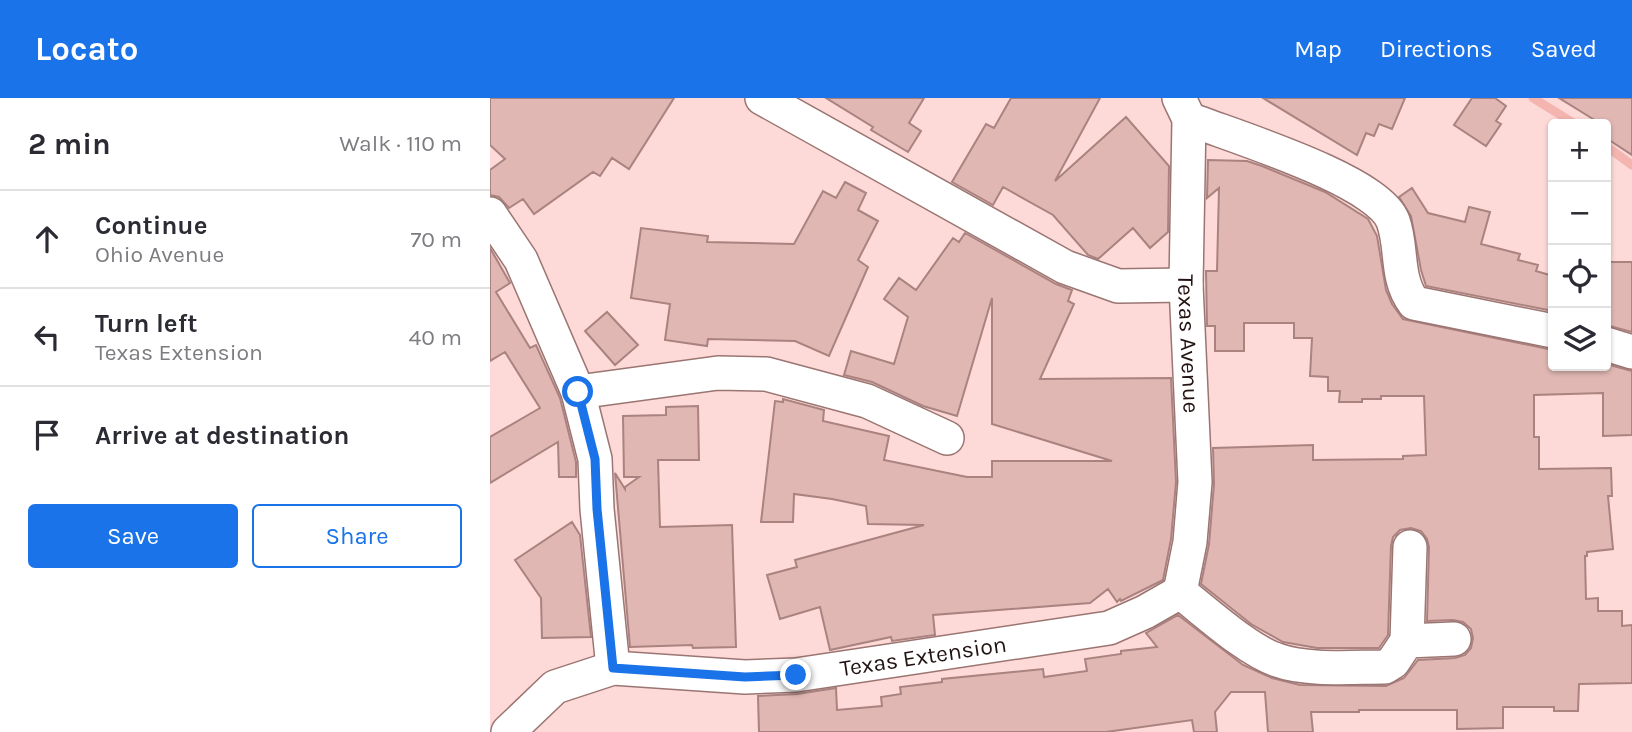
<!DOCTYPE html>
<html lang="en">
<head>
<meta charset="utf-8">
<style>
	body { margin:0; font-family:Karla,sans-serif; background:#f7f7f7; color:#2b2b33 }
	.controls { position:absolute; right:21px; top:21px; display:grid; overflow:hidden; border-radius:7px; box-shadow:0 2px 5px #0004 }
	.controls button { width:63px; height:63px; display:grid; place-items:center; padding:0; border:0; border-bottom:2px solid #e1e1e2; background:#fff; color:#2b2b33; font:35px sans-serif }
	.stop { position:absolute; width:21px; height:21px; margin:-16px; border:5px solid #1a73e8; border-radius:50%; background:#fff }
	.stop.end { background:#1a73e8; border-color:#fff; box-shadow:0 2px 7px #0008 }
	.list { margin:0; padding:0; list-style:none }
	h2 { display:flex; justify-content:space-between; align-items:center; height:91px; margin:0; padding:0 28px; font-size:30px }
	h2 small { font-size:23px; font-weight:400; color:#7c7c81 }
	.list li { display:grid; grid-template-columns:46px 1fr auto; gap:21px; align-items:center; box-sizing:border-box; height:98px; padding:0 28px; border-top:2px solid #e1e1e2 }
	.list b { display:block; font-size:26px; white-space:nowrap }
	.list p { margin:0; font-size:23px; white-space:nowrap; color:#7c7c81 }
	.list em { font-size:23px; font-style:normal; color:#7c7c81 }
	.actions { display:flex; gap:14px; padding:21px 28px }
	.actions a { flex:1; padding:16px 0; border:2px solid #1a73e8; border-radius:7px; text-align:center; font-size:24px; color:#1a73e8 }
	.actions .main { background:#1a73e8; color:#fff }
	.icon { flex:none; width:38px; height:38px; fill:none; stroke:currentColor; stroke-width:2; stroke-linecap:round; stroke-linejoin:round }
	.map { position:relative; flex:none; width:1142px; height:634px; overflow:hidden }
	header { display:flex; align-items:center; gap:42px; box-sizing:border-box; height:98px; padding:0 35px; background:#1a73e8; color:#fff }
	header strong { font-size:33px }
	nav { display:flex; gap:38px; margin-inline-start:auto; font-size:24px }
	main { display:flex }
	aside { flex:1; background:#fff }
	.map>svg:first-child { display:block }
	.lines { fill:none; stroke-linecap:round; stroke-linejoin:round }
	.stream { stroke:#f4b5b0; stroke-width:9 }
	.building { fill:#e0b7b3; stroke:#aa827f; stroke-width:2 }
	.street-casing { stroke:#9b7572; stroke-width:36 }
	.street { stroke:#fff; stroke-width:33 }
	.route { stroke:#1a73e8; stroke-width:9 }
	.labels { text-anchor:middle; stroke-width:5; stroke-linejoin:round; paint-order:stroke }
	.street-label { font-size:23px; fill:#231413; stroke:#fddad7 }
</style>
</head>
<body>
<header>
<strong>Locato</strong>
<nav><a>Map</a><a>Directions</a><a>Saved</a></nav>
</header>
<main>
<aside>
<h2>2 min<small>Walk · 110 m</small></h2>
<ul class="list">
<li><svg class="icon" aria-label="ahead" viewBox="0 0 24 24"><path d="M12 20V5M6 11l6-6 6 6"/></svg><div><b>Continue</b><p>Ohio Avenue</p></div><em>70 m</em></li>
<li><svg class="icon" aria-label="left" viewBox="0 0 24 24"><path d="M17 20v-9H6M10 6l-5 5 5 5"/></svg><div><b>Turn left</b><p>Texas Extension</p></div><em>40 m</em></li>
<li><svg class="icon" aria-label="arrive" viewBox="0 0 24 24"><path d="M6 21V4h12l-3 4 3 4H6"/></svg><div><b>Arrive at destination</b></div></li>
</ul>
<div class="actions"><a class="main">Save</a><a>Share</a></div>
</aside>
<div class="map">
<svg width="1142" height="634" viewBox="0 0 1142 634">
	<rect width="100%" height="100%" fill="#fddad7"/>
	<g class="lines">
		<!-- stream -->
		<path class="stream" d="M1043,0l42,26
			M1116,48l26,19"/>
	</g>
	<!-- building -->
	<path class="building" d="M0,0h184l-45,71 -17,-11 -12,18 -7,-4 -59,42 -11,-15 -14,9 -10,-11 -9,-2v-25l15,-11 -15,-14z
		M336,0h98l-15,25 12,8 -13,21 -37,-22 2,-3z
		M521,0h89l-45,83 71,-64 43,49 -1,66 -18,16 -17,-20 -35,31 -10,-4 -35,-40 -50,-28 -10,18 -41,-23 34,-58 8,4z
		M773,0h142l-13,31 -13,-5 -5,12 -8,-3 -9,22z
		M982,0h23l11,8 -10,15 5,3 -15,22 -32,-21z
		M1069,0h73v57l-26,-17v-14h-9l-5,-3 1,-2z
		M718,62l39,1 15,5 63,26 43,27 9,17 9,54 6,14 11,15 150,31v16l53,-2 26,7v64l-29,1v-43l-69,2v42h5v32l72,-1 1,28h-4l5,53 -26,3v4h-2l1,43 12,-1v13h24v15l10,-1v58l-53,1 -1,27h-24v-4h-51v21l-46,1v-19h-98v2h-48l2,20h-45l-3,-40h-34l-16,20 2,20h-23l-2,-12 -86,12h-347l-1,-36 39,-2 39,-6 1,22 45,-4 -1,-9 20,-3 -1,-7 42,-5v-3l101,-10 1,8 43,-6 -2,-12 36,-5v-3l36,-4 -11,-14 32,-18 65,50 29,13 28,7 86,1 18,-8 14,-18 37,-2 10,-3 6,-7 2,-10 -2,-9 -8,-7 -10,-2 -26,1 2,-74 -2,-8 -6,-8 -10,-3 -11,2 -7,7 -2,9 -3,89 -9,13h-62l-34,-6 -32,-18 -50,-40 8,-40 5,-60 -1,-36 100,-3v15l90,-1v-3l23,-1 -2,-59h-43v3h-19v3h-23l1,-11h-12v-14l-18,-1 2,-38h-18v-15h-50v28h-29v-25h-8l-1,-55h11l2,-83 -12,10z
		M355,84l21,11 -8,17 20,11 -20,39 10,7 -39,89 -34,-15 -87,-2 -1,7 -42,-6 5,-36 -39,-6 10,-70 67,8 -1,6 87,2 29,-53 13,7z
		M922,90l16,25 37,9 4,-15 21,5 -9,32 39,10 -2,6 20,5 -2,6 17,5v35l-127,-25 -5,-16 -10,-54 -12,-19z
		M475,135l91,51 16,6 -4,11 6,3 -34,75 131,-1 5,104 -5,57 -8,41 -42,21 -1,-2 -3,3 -9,-13 -18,14 -157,12 2,20 -43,6 -1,-4 -61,13 -10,-43 -40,12 -13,-44 30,-8 -2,-7 129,-35 -56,-1 -2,-18 -34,-7 -38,-5 -1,28h-32l14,-121 8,1v-3l41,11 -1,11 66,15 -5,24 83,17h25v-16h120l-120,-37v-126l-35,118 -34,-10 -51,-24 -28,-7 7,-24 43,13 14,-47 -24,-18 15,-21 17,12 37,-52 6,4z
		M0,150l20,35 -14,9 34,56 6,-3 24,53 16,64v15h-17l-1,-35 -68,41v-46l50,-29 -35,-56 -15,9z
		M1116,164h26v70l-26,-7z
		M117,214l31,33 -23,20 -30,-34z
		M208,308l1,54h-41l2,67 72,-2 4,122 -43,1 -1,-3 -62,2 -15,-174 10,16v-2l14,-10h-15l-1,-61 43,-1v-8z
		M82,424l8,13 11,102 -49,1 -1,-40 -26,-38z"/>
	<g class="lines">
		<!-- street casing -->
		<g class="street-casing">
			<g id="street">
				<path d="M272,0l303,169 53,19 68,-1"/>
				<path id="s1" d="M689,0l10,21 -3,166 9,197 -5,60 -10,50"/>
				<path d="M699,21c43,17 189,61 204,102 10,27 2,57 21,82l139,28"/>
				<path d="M0,116l31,46 57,132 17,67 2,50 16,159"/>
				<path d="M1116,246l26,8"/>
				<path d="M88,294l140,-19 48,1 101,27 80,37"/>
				<path d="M690,494c26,20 67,58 97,68 30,11 76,7 108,7l8,-5 14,-21 47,-2"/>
				<path d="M917,543l3,-94"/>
				<path id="s2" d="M18,634l47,-45 58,-19 132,9 51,-2 313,-47 36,-16 35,-20"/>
			</g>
		</g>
		<!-- street -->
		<use href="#street" class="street"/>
	</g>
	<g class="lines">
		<!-- route -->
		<path class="route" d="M88,294l17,67 2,50 16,159 132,9 51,-2"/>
	</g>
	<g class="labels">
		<!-- street labels -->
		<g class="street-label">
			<text dy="8" stroke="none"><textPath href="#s1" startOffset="248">Texas Avenue</textPath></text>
			<text dy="8" stroke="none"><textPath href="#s2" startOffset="438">Texas Extension</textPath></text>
		</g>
	</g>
</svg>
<div class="controls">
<button>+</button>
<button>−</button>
<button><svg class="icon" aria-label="locate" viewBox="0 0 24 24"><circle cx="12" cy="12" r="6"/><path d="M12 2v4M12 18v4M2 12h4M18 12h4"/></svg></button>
<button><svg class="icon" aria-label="layers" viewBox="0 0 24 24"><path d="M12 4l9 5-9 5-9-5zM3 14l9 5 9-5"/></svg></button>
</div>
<div class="stop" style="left:88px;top:294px"></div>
<div class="stop end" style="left:306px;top:577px"></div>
</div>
</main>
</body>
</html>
